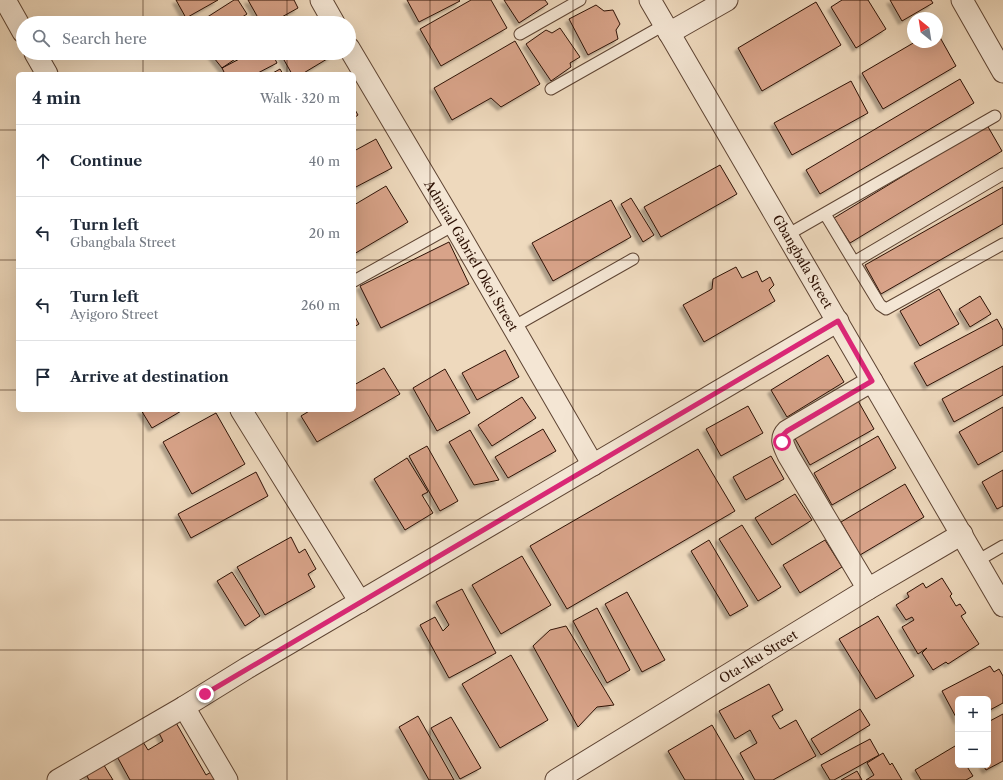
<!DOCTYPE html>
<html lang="en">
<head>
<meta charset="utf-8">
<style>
	body { margin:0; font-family:"Libre Caslon Text",serif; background:#f6f6f7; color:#1f2937 }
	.controls { position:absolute; right:12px; bottom:12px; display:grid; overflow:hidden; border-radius:6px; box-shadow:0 4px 16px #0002 }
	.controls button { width:36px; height:36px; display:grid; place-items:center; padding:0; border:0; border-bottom:1px solid #e0e1e3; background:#fff; color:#1f2937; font:20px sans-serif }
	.compass { position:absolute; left:907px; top:12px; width:36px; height:36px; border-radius:50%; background:#fff; box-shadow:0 4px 16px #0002; rotate:330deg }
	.stop { position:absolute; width:12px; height:12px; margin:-9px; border:3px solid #db2777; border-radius:50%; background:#fff }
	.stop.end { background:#db2777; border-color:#fff; box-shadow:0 1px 4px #0008 }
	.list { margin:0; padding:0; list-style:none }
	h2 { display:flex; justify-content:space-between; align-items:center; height:52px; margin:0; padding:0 16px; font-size:17px }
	h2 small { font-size:13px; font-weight:400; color:#747a83 }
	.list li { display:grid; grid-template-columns:26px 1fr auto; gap:12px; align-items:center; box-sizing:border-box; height:72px; padding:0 16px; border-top:1px solid #e0e1e3 }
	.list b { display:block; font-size:15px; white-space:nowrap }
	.list p { margin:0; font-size:13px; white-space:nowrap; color:#747a83 }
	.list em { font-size:13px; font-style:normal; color:#747a83 }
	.icon { flex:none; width:22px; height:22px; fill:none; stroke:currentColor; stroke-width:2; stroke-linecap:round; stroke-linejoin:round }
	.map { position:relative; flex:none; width:1003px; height:780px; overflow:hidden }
	.search { position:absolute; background:#fff; box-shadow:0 4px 16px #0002; left:16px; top:16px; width:340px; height:44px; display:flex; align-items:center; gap:10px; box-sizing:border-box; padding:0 14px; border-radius:22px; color:#747a83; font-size:15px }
	.panel { position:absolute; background:#fff; box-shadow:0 4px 16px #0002; left:16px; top:72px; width:340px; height:340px; border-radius:6px }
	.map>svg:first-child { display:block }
	.building { fill:#d8a389; stroke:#2e1205; filter:url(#shadow) }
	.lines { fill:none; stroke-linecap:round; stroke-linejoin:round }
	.service-casing { stroke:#5e4433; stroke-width:13 }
	.minor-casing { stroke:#5e4433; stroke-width:23 }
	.service { stroke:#f4e6d4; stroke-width:11 }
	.minor { stroke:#f4e6d4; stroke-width:21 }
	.route { stroke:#db2777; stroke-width:5 }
	.grid { fill:none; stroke:#2e1205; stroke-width:1; stroke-opacity:0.55 }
	.labels { text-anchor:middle; stroke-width:4; stroke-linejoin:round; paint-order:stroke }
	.street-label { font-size:13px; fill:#2e1205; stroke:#f4e6d4 }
</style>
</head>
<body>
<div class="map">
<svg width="1003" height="780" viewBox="0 0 1003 780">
	<defs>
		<filter id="shadow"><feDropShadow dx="-3.5" dy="3.5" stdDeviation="1" flood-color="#0004"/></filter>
	</defs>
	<rect width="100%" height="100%" fill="#eed9bd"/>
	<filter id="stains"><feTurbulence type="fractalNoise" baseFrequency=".005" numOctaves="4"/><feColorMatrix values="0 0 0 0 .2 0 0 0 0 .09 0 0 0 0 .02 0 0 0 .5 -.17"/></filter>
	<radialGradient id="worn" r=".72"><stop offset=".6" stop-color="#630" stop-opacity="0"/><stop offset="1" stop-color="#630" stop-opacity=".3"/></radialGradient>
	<!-- building -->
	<path class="building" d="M176,0h42l-32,18z
		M234,0h4l9,14 -14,9h-35z
		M248,0h46l4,8 -27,15h-10z
		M407,0h52l1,1 -41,21z
		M471,0h20l16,28 -66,38 -21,-37z
		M504,0h41l3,4 -29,19z
		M842,0h26l18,29 -30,19 -25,-41z
		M890,0h41l2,3 -31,18z
		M816,2l25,43 -79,46 -24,-43z
		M596,5l8,6 9,-1 7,14 -4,6 2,9 -30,16 -19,-36z
		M560,28l20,29 -10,6 1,4 -20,14 -25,-37 20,-14 6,3z
		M937,32l19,34 -73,43 -21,-36 53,-31h22z
		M515,41l25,43 -39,23 -10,-9 -39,22 -18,-32z
		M210,53h34l-22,15z
		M251,53h21l5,10 -21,11h-31l-3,-6z
		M280,53h50l2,3 -30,18h-10z
		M280,69l3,5h-12z
		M960,79l14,24 -154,91 -14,-24z
		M851,81l17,32 -76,42 -18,-32z
		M354,108l4,7 -4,3z
		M987,125l15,26 -152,92 -16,-25z
		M376,139l16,29 -38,20v-37z
		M720,165l17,29 -76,43 -17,-30z
		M386,186l22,36 -54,32v-49z
		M1003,187v37l-122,70 -16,-29z
		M631,198l23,37 -11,7 -22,-38z
		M611,200l20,37 -78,44 -21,-38z
		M449,242l20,42 -88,44 -21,-42z
		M736,267l6,11 15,-7 5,11 8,-5 4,8 -5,5 6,11 -71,41 -21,-37 29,-16 1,-10z
		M939,289l20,35 -39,22 -20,-35z
		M980,296l11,18 -21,13 -11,-18z
		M354,315l5,9 -5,3z
		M997,319l6,11v15l-76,41 -13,-23z
		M505,350l14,27 -42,23 -15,-27z
		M828,355l16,27 -57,35 -16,-27z
		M1003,366v29l-49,27 -12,-23z
		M384,368l16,26 -83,48 -16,-26 10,-6h43v-25z
		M445,369l25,44 -33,18 -24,-43z
		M522,397l14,21 -44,28 -14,-21z
		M857,399l17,30 -64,36 -17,-30z
		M748,406l15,27 -42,23 -15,-27z
		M1003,407v44l-25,14 -19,-33z
		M141,410h42l-31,18z
		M216,413l29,51 -53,30 -29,-52z
		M543,429l13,22 -48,27 -13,-21z
		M470,430l29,50 -25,5 -25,-43z
		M878,436l18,32 -64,37 -18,-32z
		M427,446l31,55 -18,10 -31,-55z
		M698,449l37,62 -168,98 -37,-63z
		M771,456l13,23 -38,21 -13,-23z
		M407,458l21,34 -6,3 11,18 -28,17 -31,-51z
		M1003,470v36l-6,3 -15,-27z
		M256,472l12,24 -77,42 -13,-24z
		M905,484l19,33 -64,38 -19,-33z
		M795,494l17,26 -40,25 -17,-27z
		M742,525l39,62 -23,14 -39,-62z
		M291,537l8,16 6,-4 11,20 -8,5 7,13 -50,28 -28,-48z
		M709,540l39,66 -18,10 -39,-65z
		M825,540l17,27 -42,26 -17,-28z
		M522,556l29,49 -50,29 -29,-49z
		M232,572l28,44 -15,10 -28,-45z
		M942,578l10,16 -2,2 6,10 4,-2 6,9 -5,3 18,28 -31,20 -2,-2 -13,8 -11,-17 5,-5 -9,6 -16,-27 12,-7 -2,-3 -6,3 -10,-15 13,-8 -2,-4 16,-10 3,5z
		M462,589l34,64 -47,25 -29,-53 15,-8 8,14 6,-6 -13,-23z
		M627,592l38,68 -23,12 -37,-68z
		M597,608l33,62 -23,13 -34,-62z
		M878,616l36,60 -38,23 -37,-60z
		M566,626l48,79 -17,2 -19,20 -45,-81 17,-16z
		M511,655l37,65 -48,28 -38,-64z
		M990,666l4,6 5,-3 4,7v27l-15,8v-12h-30v22l-16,-30z
		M769,684l14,26 -11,6 8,13 16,-9 20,36 -43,24h-18l-15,-27 17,-10 -7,-13 -15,9 -16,-28z
		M860,709l10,16 -49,30 -10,-16z
		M1003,714v47l-17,9 -3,-5h5v-43z
		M418,716l36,64h-25l-30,-53z
		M451,717l30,51 -21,11 -29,-51z
		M175,721l31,54 7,-4 6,9h-89l-16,-29 26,-14 8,13 15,-9 -5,-10z
		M712,725l32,55h-59l-17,-29z
		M870,739l9,16 -45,25h-4l-9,-15z
		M955,746l3,5v14h8l7,11 -7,4h-45l-6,-10z
		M883,753l7,12 2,-2 10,17h-36l8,-5 -7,-12z
		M102,762l11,18h-24l-4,-8z
		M857,771l5,9h-21z"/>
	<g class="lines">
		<!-- service casing -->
		<g class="service-casing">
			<path id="service" d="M520,34l60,-34
				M551,89l113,-64
				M825,214l55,91 6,4 117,-65
				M787,235l208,-119
				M854,262l149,-88
				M354,281l100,-56
				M513,327l120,-68
				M977,561l26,-15"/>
		</g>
		<!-- minor casing -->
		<g class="minor-casing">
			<g id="minor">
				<path d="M5,0l18,32"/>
				<path d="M321,0l13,23"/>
				<path id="s1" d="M650,0c119,201 235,404 353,606"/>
				<path d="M962,0l41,72"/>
				<path d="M669,33l58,-33"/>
				<path id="s2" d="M349,48l105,177 139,240"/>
				<path d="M35,53l12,21"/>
				<path d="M241,410l119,192"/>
				<path d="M868,589l-80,-134c-4,-9 -9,-16 -1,-24l85,-50"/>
				<path d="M184,707l43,73"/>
				<path d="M58,780l126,-73 63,-39 591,-347"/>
				<path id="s3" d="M556,780l312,-191 94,-55"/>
			</g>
		</g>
		<!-- service -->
		<use href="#service" class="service"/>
		<!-- minor -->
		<use href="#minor" class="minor"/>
	</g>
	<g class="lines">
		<!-- route -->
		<path class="route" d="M205,694l633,-373 34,60 -85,50 -4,4 -1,7"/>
	</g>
	<!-- grid -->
	<path class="grid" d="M143,0v23M287,0v23M430,0v780M573,0v780M716,0v780M860,0v780M143,53v21M287,53v21M0,130h18M354,130h649M0,260h18M354,260h649M0,390h18M354,390h649M143,410v370M287,410v370M0,520h1003M0,650h1003"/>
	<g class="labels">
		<!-- street labels -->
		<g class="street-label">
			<text dy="5" stroke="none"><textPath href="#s2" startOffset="241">Admiral Gabriel Okoi Street</textPath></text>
			<text dy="5" stroke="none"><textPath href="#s1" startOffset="303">Gbangbala Street</textPath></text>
			<text dy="5" stroke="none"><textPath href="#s3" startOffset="237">Ota-Iku Street</textPath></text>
		</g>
	</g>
	<rect width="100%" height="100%" filter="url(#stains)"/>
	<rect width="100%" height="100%" fill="url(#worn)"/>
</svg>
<div class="controls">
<button>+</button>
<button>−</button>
</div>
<svg class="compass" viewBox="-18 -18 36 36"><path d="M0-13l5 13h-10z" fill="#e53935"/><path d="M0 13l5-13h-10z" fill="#747a83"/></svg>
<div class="stop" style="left:782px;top:442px"></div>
<div class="stop end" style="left:205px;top:694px"></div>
<div class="search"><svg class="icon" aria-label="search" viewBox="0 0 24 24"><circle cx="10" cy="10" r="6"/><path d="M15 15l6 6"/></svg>Search here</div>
<section class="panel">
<h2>4 min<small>Walk · 320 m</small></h2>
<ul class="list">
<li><svg class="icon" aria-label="ahead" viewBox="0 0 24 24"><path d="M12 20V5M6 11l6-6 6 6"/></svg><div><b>Continue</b></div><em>40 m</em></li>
<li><svg class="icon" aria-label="left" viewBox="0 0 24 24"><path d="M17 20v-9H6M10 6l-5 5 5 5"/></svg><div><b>Turn left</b><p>Gbangbala Street</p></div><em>20 m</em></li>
<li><svg class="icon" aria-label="left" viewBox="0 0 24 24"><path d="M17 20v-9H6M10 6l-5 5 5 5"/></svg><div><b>Turn left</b><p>Ayigoro Street</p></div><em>260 m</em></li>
<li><svg class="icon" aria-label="arrive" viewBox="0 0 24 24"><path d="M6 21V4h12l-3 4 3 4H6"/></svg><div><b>Arrive at destination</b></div></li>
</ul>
</section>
</div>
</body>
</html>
